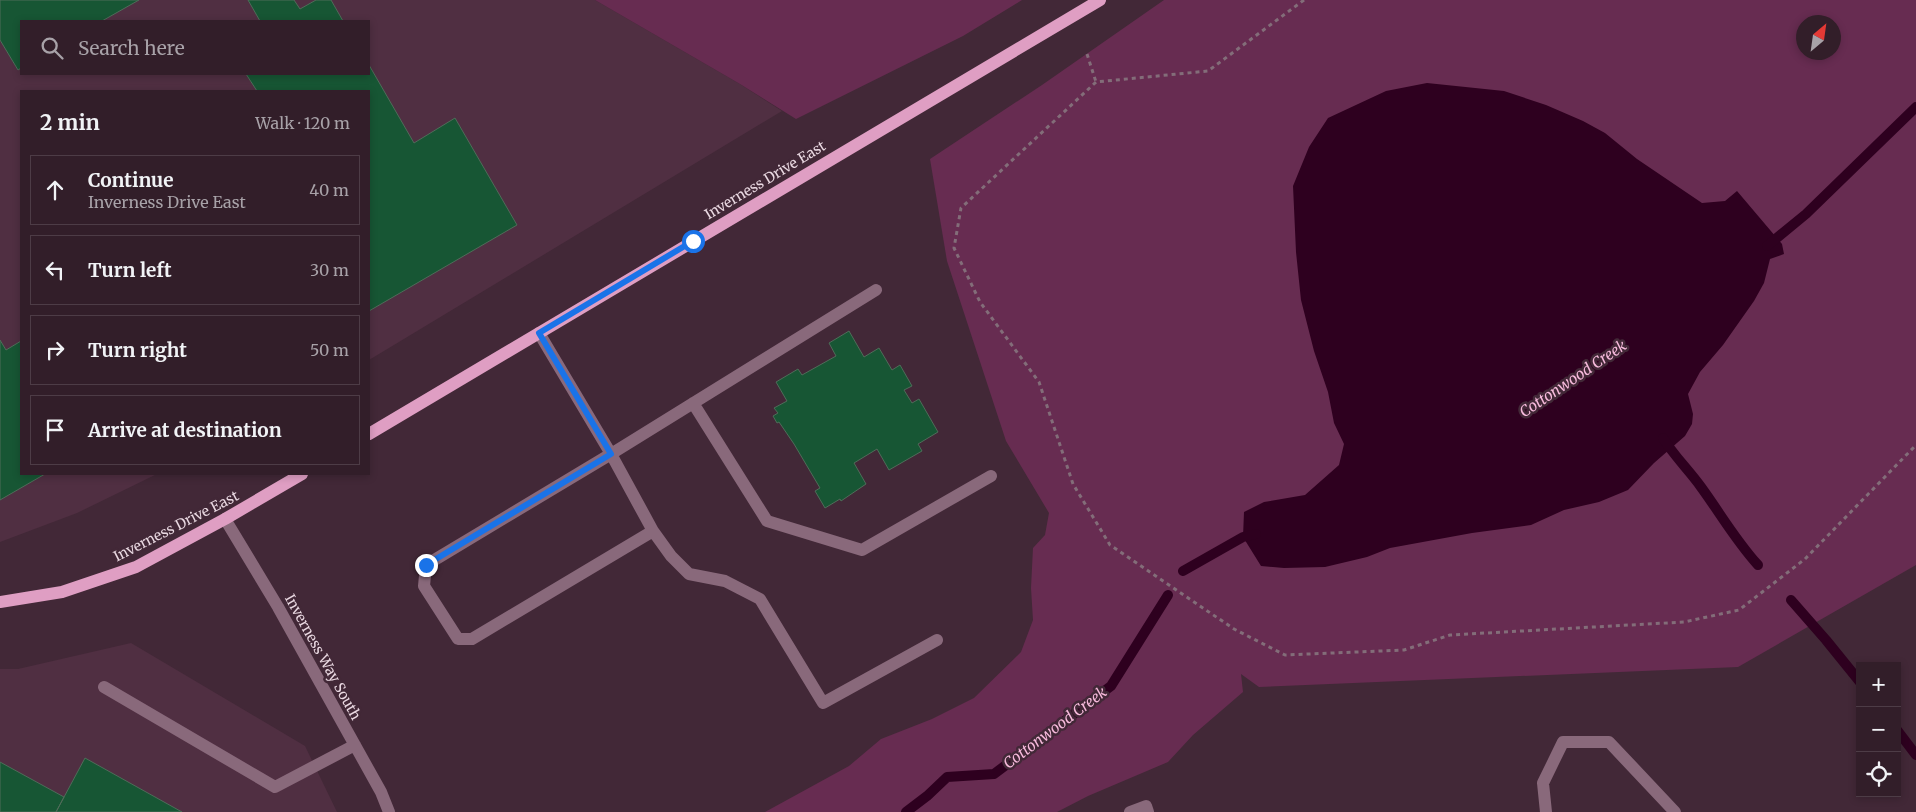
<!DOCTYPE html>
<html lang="en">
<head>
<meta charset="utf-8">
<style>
	body { margin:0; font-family:Merriweather,serif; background:#3d2b35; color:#f1f3f6 }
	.controls { position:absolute; right:15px; bottom:15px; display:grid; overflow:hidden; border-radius:0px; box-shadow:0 2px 8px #0003 }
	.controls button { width:45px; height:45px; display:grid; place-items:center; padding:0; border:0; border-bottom:1px solid #4d3c46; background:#321e29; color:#f1f3f6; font:25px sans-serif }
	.compass { position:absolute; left:1796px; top:15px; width:45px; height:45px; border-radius:50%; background:#321e29; box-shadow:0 2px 8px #0003; rotate:29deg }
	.stop { position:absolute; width:15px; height:15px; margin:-11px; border:4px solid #1a73e8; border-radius:50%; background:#fff }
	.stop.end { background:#1a73e8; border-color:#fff; box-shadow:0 1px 5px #0008 }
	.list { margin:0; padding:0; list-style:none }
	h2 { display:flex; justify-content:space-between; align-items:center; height:65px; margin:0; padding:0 20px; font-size:21px }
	h2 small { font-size:16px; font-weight:400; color:#a8a2a8 }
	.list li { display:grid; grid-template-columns:32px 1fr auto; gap:15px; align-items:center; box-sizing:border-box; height:70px; margin:0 10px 10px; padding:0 10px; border:1px solid #4d3c46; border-radius:0px }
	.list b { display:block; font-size:19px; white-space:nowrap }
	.list p { margin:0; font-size:16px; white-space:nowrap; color:#a8a2a8 }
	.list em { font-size:16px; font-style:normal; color:#a8a2a8 }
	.icon { flex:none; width:28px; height:28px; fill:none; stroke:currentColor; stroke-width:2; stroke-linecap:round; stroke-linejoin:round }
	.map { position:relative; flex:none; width:1916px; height:812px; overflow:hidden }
	.search { position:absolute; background:#321e29; box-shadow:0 2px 8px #0003; left:20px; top:20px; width:350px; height:55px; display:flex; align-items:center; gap:12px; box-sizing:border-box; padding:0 18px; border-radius:0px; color:#a8a2a8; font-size:19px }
	.panel { position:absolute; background:#321e29; box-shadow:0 2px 8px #0003; left:20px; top:90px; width:350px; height:385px; border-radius:0px }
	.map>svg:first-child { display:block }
	.built { fill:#502f42; fill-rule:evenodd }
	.green { fill:#672c51; fill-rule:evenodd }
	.water { fill:#2e001f }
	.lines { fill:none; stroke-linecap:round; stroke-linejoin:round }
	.stream { stroke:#2e001f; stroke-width:10 }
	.building { fill:#175634; stroke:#4f6c59 }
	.path { stroke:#836d79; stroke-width:3; stroke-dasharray:4 4; stroke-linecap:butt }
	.minor { stroke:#89697b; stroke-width:12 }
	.major { stroke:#df9ec3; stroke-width:12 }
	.route { stroke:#1a73e8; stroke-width:6 }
	.labels { text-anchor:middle; stroke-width:5; stroke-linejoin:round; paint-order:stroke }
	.street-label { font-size:14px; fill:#ead9e2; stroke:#422837 }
	.water-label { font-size:15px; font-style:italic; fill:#f7badc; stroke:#422837 }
</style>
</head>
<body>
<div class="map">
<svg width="1916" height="812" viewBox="0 0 1916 812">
	<rect width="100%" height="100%" fill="#422837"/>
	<!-- built -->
	<path class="built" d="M0,0h595l145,84 42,27 -413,249v-269h-348v383h136l-80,39 -77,29zM21,21h348v53h-348z
		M131,643l174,103 32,66h-337v-143h18z"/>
	<!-- green -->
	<path class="green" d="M595,0h427l-59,36 -167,83 -56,-35z
		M1164,0h752v565l-178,102 -479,20 -18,-13 2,18 -50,43 -25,27 -80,34 -31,16h-292l84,-46 32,-27 51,-20 42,-21 47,-46 12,-32 -2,-32 2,-40 12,-13 4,-22 -43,-72 -59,-180 -17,-102 112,-74zM1804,22h30v30h-30z"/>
	<!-- water -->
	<path class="water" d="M1427,83l77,8 42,14 37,16 22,12 32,26 65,44 23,-2 12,-10 45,53 2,10 -14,5 -6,24 -10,18 -31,44 -23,27 -12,22 5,20 -1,10 -7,12 -31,27 -26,27 -29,12 -35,8 -33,15 -59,8 -82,15 -23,9 -42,10 -41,1 -23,-2 -18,-29 1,-25 20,-10 41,-7 34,-30 5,-21 -10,-21 -6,-31 -14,-41 -13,-51 -5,-48 -3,-66 16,-39 19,-29 58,-27z"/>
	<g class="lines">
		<!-- stream -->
		<path class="stream" d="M1767,246l39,-32 110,-107
			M1663,438c11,18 26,32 38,49 19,26 35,54 57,78
			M1183,571l60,-34 13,-3
			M1791,600l35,40 34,42
			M1897,730l19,25
			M906,812l21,-16 20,-19 47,-3 117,-88 57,-91"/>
	</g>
	<!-- building -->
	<path class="building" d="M0,0h139l-37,21h-81v47l-3,2 -18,-30z
		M248,0h46l6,9 16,-9h15l12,21h-83z
		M369,65l45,78 41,-25 62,107 -148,86v-220h-112l-11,-17h123z
		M849,331l15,26 15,-9 13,22 8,-5 12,21 -8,4 8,13 7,-4 19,33 -20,12 4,7 -33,19 -12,-21 -23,14 12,21 -25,17 -1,-2 -15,9 -10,-17 5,-3 -26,-44 -15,-22 -2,1 -4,-7 5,-3 -4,-5 13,-7 -11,-19 22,-13 4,6 34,-19 -7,-13z
		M0,340l6,10 15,-9v133h24l-45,26z
		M85,758l97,54h-126z
		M0,762l64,35 -8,15h-56z"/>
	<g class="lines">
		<!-- path -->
		<path class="path" d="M1304,0l-96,71 -112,11 -135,126 -7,40 26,54 59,80 34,102 37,61 124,84 51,26 119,-5 46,-15 234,-13 55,-12 66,-51 111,-114
			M1087,54l9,28"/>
		<!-- minor -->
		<path class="minor" d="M539,333l72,121 265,-164
			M693,403l74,118 95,29 129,-74
			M611,454l42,77 -181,108h-14l-34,-53 2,-21z
			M225,519l53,88 103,185 8,20
			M653,531l18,25 18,18 36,7 35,18 63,104 114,-63
			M104,687l171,100 80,-42
			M1130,812l16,-6 2,6
			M1546,812l-3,-29 20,-41h46l66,70"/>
		<!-- major -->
		<path class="major" d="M369,434l731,-434
			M0,602l62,-10 74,-25 89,-48 77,-45"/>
	</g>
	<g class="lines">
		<!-- route -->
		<path class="route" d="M426,565l185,-111 -72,-121 154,-92"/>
	</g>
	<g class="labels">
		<!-- street labels -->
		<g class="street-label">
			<text transform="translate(765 180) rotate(-31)" y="5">Inverness Drive East</text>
			<text transform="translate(176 526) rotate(-27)" y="5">Inverness Drive East</text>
			<text transform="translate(323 657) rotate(61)" y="5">Inverness Way South</text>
		</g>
		<!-- water labels -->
		<g class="water-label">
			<text transform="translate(1573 379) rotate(-34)" y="5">Cottonwood Creek</text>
			<text transform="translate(1055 728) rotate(-37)" y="5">Cottonwood Creek</text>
		</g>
	</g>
</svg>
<div class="controls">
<button>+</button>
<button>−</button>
<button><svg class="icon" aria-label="locate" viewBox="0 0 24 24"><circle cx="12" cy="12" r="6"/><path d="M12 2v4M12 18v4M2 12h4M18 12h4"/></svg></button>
</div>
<svg class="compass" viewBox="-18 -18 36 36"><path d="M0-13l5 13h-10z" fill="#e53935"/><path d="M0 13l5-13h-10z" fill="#a8a2a8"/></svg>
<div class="stop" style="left:693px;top:241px"></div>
<div class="stop end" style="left:426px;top:565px"></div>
<div class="search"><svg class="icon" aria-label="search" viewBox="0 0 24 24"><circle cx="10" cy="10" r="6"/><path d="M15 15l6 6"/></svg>Search here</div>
<section class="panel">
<h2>2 min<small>Walk · 120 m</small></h2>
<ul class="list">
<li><svg class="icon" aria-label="ahead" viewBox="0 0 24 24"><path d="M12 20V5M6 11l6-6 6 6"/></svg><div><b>Continue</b><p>Inverness Drive East</p></div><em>40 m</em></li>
<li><svg class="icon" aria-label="left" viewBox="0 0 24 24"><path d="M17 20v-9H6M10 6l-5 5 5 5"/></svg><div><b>Turn left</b></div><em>30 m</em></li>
<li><svg class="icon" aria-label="right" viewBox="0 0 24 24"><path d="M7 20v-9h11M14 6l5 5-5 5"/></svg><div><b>Turn right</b></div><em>50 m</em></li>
<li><svg class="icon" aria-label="arrive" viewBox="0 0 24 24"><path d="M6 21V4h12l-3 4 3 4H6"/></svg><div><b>Arrive at destination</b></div></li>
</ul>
</section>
</div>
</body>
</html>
